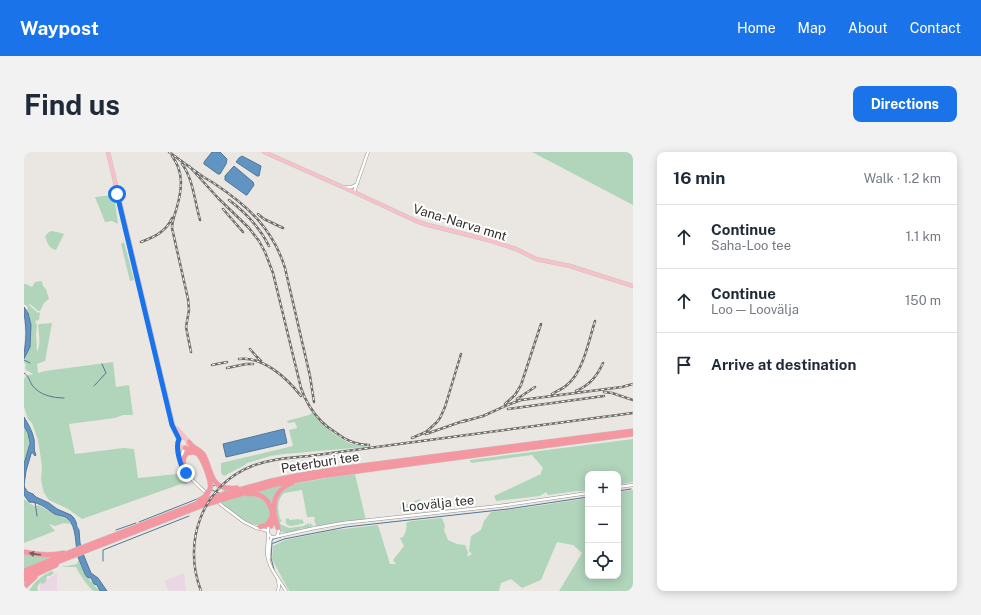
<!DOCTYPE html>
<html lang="en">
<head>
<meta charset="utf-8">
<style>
	body { margin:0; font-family:"Public Sans",sans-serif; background:#f2f2f3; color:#1f2937 }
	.controls { position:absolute; right:12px; bottom:12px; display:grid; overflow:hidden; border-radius:8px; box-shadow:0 2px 10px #0003 }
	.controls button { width:36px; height:36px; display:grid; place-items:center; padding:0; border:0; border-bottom:1px solid #e0e1e3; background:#fff; color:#1f2937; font:20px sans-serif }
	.stop { position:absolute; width:12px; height:12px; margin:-9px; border:3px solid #1a73e8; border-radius:50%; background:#fff }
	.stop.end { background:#1a73e8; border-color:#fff; box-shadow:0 1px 4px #0008 }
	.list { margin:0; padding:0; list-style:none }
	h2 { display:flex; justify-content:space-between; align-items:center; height:52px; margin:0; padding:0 16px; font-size:17px }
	h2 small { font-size:13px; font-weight:400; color:#747a83 }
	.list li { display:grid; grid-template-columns:26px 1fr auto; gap:12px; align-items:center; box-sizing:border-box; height:64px; padding:0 16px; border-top:1px solid #e0e1e3 }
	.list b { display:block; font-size:15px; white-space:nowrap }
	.list p { margin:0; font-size:13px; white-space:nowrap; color:#747a83 }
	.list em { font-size:13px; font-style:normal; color:#747a83 }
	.icon { flex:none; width:22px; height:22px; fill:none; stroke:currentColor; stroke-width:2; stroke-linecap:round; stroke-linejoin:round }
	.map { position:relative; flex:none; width:609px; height:439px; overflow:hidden; border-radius:8px }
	header { display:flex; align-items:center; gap:24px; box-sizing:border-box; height:56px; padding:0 20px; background:#1a73e8; color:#fff }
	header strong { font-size:19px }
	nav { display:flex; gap:22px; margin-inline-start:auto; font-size:14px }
	.intro { display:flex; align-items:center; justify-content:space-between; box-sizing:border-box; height:96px; padding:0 24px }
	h1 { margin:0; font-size:28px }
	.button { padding:10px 18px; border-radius:8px; background:#1a73e8; color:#fff; font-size:14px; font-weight:700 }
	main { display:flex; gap:24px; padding:0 24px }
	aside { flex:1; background:#fff; border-radius:8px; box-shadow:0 2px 10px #0003 }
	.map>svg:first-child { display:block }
	.commercial { fill:#ebd6e5 }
	.green { fill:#b0d5bb }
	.water { fill:#6194c3; stroke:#537696 }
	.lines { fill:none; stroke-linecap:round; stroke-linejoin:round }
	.stream { stroke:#537696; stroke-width:1 }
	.minor-casing { stroke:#94918d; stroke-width:3.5 }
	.major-casing { stroke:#c5c5c4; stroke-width:4.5 }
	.highway-casing { stroke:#c5c5c4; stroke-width:5.5 }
	.minor { stroke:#fff; stroke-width:2.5 }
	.major { stroke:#f9c1c7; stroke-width:3.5 }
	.highway { stroke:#f597a1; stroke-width:4.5 }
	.rail-casing { stroke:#6f6d6a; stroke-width:2.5 }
	.rail { stroke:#fff; stroke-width:1; stroke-dasharray:3; stroke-linecap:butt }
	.oneway { fill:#7f595c }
	.route { stroke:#1a73e8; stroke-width:5 }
	.labels { text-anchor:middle; stroke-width:4; stroke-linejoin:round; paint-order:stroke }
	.street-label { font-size:13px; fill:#31302e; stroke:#fff }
</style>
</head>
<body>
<header>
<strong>Waypost</strong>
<nav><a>Home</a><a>Map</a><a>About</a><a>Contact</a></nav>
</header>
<div class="intro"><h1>Find us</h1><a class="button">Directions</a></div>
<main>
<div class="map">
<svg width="609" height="439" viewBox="0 0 609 439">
	<rect width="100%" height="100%" fill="#eae7e2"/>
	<!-- commercial -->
	<path class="commercial" d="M33,421v18h-17v-7z
		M160,421l2,18h-17l-5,-10z"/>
	<!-- green -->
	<path class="green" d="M508,0h101v53z
		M90,43l4,29 -6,-3 -7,1 -10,-25z
		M28,79l9,2 3,1 -8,16c-7,-1 -9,-8 -11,-14l4,-4z
		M100,90l10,38 -4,1 -9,-37z
		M17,129l1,1 1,4 3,3 3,10 -5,4 -4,8h-2l-8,-7 -1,1 9,8 2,-1 -1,8 -4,1 2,4 -1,9 1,18c4,-7 2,-18 1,-27l2,-1 12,-1 -7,38 -8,3 1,9 7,-2 68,-9 3,25 13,-2 4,30h-10l-8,3 -46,6 6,30 48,-6 11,1 4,29 39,-4h6l4,6v4h-6l-99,35 -14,-10 -19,-9 -5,-7 -3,-13 1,-14 -4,-26 -6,-17 -4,-4 -4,-12v-28l2,-3 7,-2 -7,-4 -1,-2 1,-3 -2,-3 6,-15 1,-22 -4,-15 1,-3 -4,-3v-20h2l6,3 3,-5z
		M288,261c10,11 22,22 35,29 6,3 12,3 19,4l-1,1 -81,7 -13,2 -24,7 -2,2 -21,11 -3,-3v-10l72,-17 -4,-16 8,-2 -2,-6 -7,1 -1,-2 22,-6z
		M0,274l4,6 1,11 -5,21z
		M609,287v43l-15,3v-11h-30v16l-6,1h-5l-29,4 -2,-3 -6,4 -44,5 -2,-5 47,-22v-2l2,-4 -11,-13 -61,8 -1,-3z
		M331,322l11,46 -48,6h-2l-2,-6 1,-3h-8l-5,-27 -18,3c-8,8 -6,17 -4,26l2,1 -2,3v1l9,4 14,-2 6,-3v2h1v-2l3,2 -1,1c-3,3 -9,2 -13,3l1,1c-5,1 -14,5 -19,1 -3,-2 -7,-20 -6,-24 0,-5 2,-9 3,-13l15,-10 34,-6z
		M264,332l-7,4 -8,22 -3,-6 -19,-12z
		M609,338v101h-74l23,-38 -9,-8 -16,-3 -16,38 -19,8 -11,-9 -10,4 -2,8h-210l-17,-32 1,-13 12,-6 50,-10 43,-5 12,39h6l-3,-4 11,-14 -4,-8 3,-1c3,-5 4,-8 3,-14l5,-2 31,-3 3,8 -1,4 4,10 9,4 8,1 3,7 -1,5 5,-3 -3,-3 2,-15 10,-6 3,-9 7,-9 46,-6 51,-8v78h30v-84z
		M227,342l5,1 11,7 4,13 -4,8c-2,1 -6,3 -9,2 -12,0 -27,-15 -36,-21l1,-1 -2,-1 23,-7z
		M0,347l5,4 7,4 2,-2 19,10 10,4 4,5 -7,-1 -9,3 -6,-2 6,7 -31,12z
		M396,347v7l-1,2h-9l-9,2 -1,-3z
		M264,366l2,2 9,-1v1l3,-1 2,4c-6,2 -21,7 -18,-4z
		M0,402l33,2 -33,14z
		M55,408l8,17h2l1,4 3,1 2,4 5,5h-7c-7,-7 -13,-16 -17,-24h-15l16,-3 1,-3z
		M28,419l2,2 -4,3h-3l-1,5 -3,3 -3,-1 -3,4 1,4h-9c6,-10 12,-15 23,-20z"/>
	<!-- water -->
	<path class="water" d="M188,0h8l7,7 -1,5 -6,10h-2l-14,-10v-2z
		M218,4l19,10 -2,10h-2l-21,-14 3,-4z
		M210,14l19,16 1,3 -7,10h-1l-21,-15v-4z
		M0,155l4,6 3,12 -1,22 -6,12c0,-9 2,-17 2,-26 0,-8 -2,-17 -2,-26z
		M0,265c4,7 8,13 10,22 1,6 -1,10 2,16l-1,1 -3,-4 -1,2 -5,17 -2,14 1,3 3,4 5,2 3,3 13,6 8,6 14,6 3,3 2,4 1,5 2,3 1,13 4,13 7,17 7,5 9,13h-7l-3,-6 -3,-1 -3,-6 -4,-1 -2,-3c-2,-6 -5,-11 -7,-17 -3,-12 -1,-30 -10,-38 -4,-4 -11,-3 -15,-6 -8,-6 -15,-11 -24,-11l-5,-7v-31l6,-21 -2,-10 -4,-7z
		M260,277l3,14 -61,14 -3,-13z"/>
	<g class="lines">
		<!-- stream -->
		<path class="stream" d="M0,208l6,3
			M0,221c5,3 5,7 8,12 7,10 21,13 32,13
			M70,234l12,-13 -4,-9
			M189,334l2,-1 4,3
			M188,338l7,3
			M594,339l13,-2
			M200,340l5,-2h-5
			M11,350l2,14
			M115,370l58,-23
			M92,378l20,-7
			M248,389l1,-2 8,-2
			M79,409v-11l86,-34
			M250,417l-3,-11 1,-15h2l10,-4 62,-12 162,-18 80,-12"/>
		<!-- minor casing -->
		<g class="minor-casing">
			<path id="minor" d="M321,35h7l5,-3
				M330,40l14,-40
				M155,294c-2,21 11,32 25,45
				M160,297c-4,8 -1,13 2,21
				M594,335l15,-2
				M196,352l24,18 12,6 9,2 2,1
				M247,374l-3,2v5l3,4h3l41,-9 28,-5 156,-17 89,-13
				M244,383c0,7 -1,13 -1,19 2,15 12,25 19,37
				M253,384l2,-5 -2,-3
				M245,406l1,-17 2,-4
				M254,428l1,6 -1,5"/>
		</g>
		<!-- major casing -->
		<g class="major-casing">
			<path id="major" d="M84,0l65,273 6,14
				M240,0l90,40 62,29 12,4 64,16 24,8 20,10 34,7 63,20
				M153,277l11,12v5c-3,3 -6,3 -9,0l-1,-4 2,-4 4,-1"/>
		</g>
		<!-- highway casing -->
		<g class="highway-casing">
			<path id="highway" d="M165,290c3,6 10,7 14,12 10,17 5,37 34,34
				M161,296c4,1 7,1 10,3 7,4 17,30 15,38 -2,5 -6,9 -11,11
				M159,313l1,-8 3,-4 7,-1 2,1
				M224,342c13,-2 22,6 24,19 0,5 1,9 -1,13
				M236,375l7,-2 4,-7
				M254,376c-7,-19 -7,-37 14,-45
				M0,400c14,3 26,4 40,1
				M0,419l49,-20 141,-54 57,-16 34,-7 32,-5 296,-38
				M0,423l177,-69 26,-8 50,-14 44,-8 312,-42
				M0,428l32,-15
				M0,435l11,-10"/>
		</g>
		<!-- minor -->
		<use href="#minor" class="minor"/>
		<!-- major -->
		<use href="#major" class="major"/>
		<!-- highway -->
		<use href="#highway" class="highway"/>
		<!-- rail casing -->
		<g class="rail-casing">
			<path id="rail" d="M145,0c11,8 22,16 33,24 4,3 9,5 13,8 33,22 58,45 70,84l25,108 4,26
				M148,4c12,16 10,33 5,51 -2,7 -5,14 -5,21l16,71 1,11 -3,17 5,25
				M158,12c11,14 13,39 18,56
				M165,14l29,32 31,30 10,13 6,11 8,21 28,115c4,12 12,25 21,34 4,4 8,7 13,10 10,8 20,13 34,13
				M205,48c16,12 31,28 40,46
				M199,57l20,23
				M234,62l6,5 19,9
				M117,90c13,-5 25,-10 31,-24
				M226,197l7,8 4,4
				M215,207c24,-3 48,19 62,37
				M188,213l15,-3
				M203,216l19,-4h7
				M552,239c14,-6 21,-15 27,-28
				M580,240l8,1 21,7
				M528,242c5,-3 11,-5 16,-10 15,-12 21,-44 27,-63
				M493,247l18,-12
				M481,252l10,-9 6,-10 20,-61
				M484,257l96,-13
				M438,270l21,-6 27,-12 11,-4 101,-13 11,-3
				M402,282l40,-14
				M388,286l14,-6 11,-10 3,-4 5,-11 16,-53
				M177,439c-19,-49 1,-105 51,-125 18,-7 38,-8 57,-10l324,-43"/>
		</g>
		<!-- rail -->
		<use href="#rail" class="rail"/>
	</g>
	<!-- one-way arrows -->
	<defs><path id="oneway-solid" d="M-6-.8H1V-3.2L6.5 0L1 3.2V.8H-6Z"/></defs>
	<use class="oneway" href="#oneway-solid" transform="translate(11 402) rotate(-172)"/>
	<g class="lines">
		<!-- route -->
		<path class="route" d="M93,42l55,231 7,14c-4,8 1,27 7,34"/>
	</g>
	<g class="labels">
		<!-- street labels -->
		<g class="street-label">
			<text transform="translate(436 70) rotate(17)" y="5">Vana-Narva mnt</text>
			<text transform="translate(296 310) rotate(-9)" y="5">Peterburi tee</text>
			<text transform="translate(414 351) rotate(-6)" y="5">Loovälja tee</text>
		</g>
	</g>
</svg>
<div class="controls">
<button>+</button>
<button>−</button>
<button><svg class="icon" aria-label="locate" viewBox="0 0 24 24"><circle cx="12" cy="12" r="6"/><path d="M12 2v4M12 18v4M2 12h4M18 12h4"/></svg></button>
</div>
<div class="stop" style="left:93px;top:42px"></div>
<div class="stop end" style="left:162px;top:321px"></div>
</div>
<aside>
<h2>16 min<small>Walk · 1.2 km</small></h2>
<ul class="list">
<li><svg class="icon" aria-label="ahead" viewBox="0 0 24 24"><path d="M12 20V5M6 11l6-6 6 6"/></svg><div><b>Continue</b><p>Saha-Loo tee</p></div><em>1.1 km</em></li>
<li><svg class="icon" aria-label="ahead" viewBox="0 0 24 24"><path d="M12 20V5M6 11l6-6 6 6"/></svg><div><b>Continue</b><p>Loo — Loovälja</p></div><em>150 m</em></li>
<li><svg class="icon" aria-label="arrive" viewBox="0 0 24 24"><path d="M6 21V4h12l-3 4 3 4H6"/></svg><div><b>Arrive at destination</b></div></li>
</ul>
</aside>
</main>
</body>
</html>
